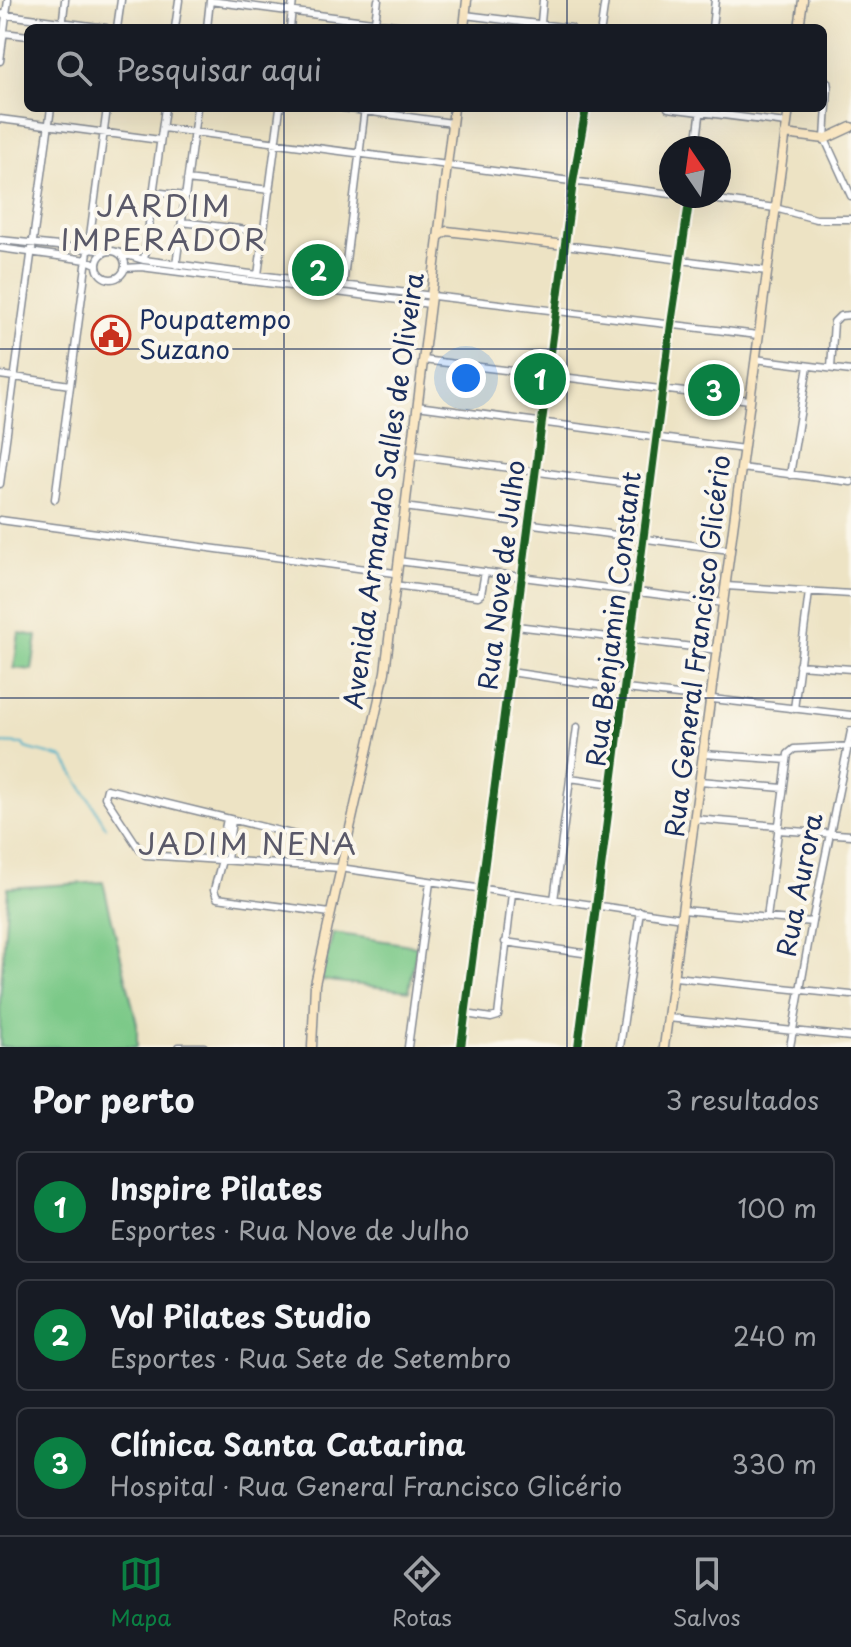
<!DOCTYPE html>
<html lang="pt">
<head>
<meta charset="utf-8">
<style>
	body { margin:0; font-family:"Playpen Sans",sans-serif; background:#242831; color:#f1f3f6 }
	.compass { position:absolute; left:659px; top:136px; width:72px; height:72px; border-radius:50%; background:#171b24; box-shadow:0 8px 32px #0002; rotate:347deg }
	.you { position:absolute; left:466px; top:378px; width:28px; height:28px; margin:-20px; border:6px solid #fff; border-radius:50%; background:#1a73e8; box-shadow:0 0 0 12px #1a73e833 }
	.badge { display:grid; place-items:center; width:52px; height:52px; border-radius:50%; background:#0b8043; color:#fff; font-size:26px; font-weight:700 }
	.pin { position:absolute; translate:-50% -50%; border:4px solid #fff; box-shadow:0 2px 8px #0006 }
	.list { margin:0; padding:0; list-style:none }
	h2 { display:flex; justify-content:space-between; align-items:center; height:104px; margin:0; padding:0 32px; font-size:34px }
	h2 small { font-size:26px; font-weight:400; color:#9ea1a6 }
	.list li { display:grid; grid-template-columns:52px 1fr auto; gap:24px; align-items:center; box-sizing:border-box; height:112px; margin:0 16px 16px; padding:0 16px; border:2px solid #363941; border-radius:12px }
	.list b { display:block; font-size:30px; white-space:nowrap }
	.list p { margin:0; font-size:26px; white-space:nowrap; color:#9ea1a6 }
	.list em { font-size:26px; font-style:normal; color:#9ea1a6 }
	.icon { flex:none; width:44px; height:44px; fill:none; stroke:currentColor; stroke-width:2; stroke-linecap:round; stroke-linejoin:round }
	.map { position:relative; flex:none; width:851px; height:1047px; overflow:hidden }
	.search { position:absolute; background:#171b24; box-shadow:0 8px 32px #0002; left:24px; right:24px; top:24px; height:88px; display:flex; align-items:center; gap:20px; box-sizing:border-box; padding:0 28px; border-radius:12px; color:#9ea1a6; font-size:30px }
	.sheet { height:488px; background:#171b24 }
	nav { display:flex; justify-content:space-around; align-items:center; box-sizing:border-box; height:112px; border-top:2px solid #363941; background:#171b24; font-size:22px; color:#9ea1a6 }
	nav a { display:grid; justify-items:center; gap:4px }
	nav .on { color:#0b8043 }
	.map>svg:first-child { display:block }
	.green { fill:#7bc988; stroke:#4b7c73; stroke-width:2 }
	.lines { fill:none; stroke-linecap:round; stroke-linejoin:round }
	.stream { stroke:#49afc8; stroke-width:2 }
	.street-casing { stroke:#848991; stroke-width:9 }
	.secondary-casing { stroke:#848991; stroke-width:11 }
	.street { stroke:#fff; stroke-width:6 }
	.secondary { stroke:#fae7c3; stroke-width:8 }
	.cycleway-casing { stroke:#fbf7ec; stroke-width:13 }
	.cycleway { stroke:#1b5e20; stroke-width:8 }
	.grid { fill:none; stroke:#1b2f5e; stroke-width:2; stroke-opacity:0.55 }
	.labels { text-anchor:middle; stroke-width:8; stroke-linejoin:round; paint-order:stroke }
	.poi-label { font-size:26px; fill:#1b2f5e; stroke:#fbf7ec; text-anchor:start }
	.street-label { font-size:26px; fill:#1b2f5e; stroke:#fbf7ec }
	.quarter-label { font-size:30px; letter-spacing:2px; fill:#5a5969; stroke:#fbf7ec }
</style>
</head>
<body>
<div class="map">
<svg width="851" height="1047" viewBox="0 0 851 1047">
	<rect width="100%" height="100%" fill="#fbf7ec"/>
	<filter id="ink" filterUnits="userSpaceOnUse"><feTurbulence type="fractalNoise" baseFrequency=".0125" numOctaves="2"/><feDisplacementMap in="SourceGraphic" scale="16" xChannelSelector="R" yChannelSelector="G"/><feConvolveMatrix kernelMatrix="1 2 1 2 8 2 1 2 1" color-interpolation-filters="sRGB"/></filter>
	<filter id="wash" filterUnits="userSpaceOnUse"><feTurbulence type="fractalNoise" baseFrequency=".006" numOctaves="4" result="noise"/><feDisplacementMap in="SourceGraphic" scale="32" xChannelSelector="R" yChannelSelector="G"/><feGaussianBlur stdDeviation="1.8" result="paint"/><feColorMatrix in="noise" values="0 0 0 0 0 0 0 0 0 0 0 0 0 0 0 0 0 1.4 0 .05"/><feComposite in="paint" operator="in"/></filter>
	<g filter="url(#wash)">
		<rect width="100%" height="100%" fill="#ede3c4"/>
		<!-- green -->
		<path class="green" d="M19,633l18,3 -5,34 -18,-2z
			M103,882l34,142v23h-137v-47l8,-112z
			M333,933l84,13 -8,45 -88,-11z"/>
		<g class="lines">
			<!-- stream -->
			<path class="stream" d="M0,743l23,1 2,4 39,10 42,69"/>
		</g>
	</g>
	<g filter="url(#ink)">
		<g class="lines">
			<!-- street casing -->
			<g class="street-casing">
				<path id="street" d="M210,1l209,27
					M0,14l106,14
					M465,15l106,13
					M541,23l2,-23
					M62,28l3,-28
					M117,28l4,-28
					M175,28l4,-28
					M207,28l3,-28
					M290,28l3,-28
					M374,28l4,-28
					M601,28l4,-28
					M712,28l3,-28
					M4,33l24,3
					M0,61l8,-61
					M823,78l4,4 1,5 -3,52 26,57
					M343,108l109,15
					M586,108l-21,137 202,26
					M668,108l118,15
					M0,119l160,21
					M163,128l508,66
					M696,148l5,-40
					M187,180l83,10
					M154,192l31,4
					M690,196l85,12 41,11h35
					M182,222l82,10
					M0,240l107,11
					M0,248l87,12 9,4
					M97 265a14 14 0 1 1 28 0a14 14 0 1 1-28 0Z
					M117,252l27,8 114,15 500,60
					M144,260l21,-152
					M176,265l21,-157
					M125,268l16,-1 289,37
					M258,275l22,-167
					M343,286l22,-178
					M755,359l96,12
					M423,360l327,40
					M831,368l3,-46 6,-6 11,-1
					M0,375l70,10
					M417,406l327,43
					M412,455l239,32
					M741,468l110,14
					M790,475l18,-109
					M0,484l51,-376
					M55,499l52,-391
					M404,507l326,43
					M0,520l395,53
					M398,561l326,42
					M394,585l84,11 3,-2 4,-22
					M726,586l125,8
					M516,626l202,24
					M799,665l52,4
					M510,672l116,17 225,26
					M794,709l15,-117
					M704,754l83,6
					M570,778l43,6
					M700,781l83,7
					M695,819l83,7
					M778,830l73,5
					M140,850l-35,-53 2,-8 238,58
					M145,855l195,13 342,50
					M219,859l8,-40
					M222,860l-8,30 3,8 113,15
					M227,860l5,-40
					M554,900l23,-173
					M683,910l129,12
					M767,918l21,-164 6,-5 57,-3
					M505,942l85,12
					M675,977l176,18
					M466,1014l25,4 7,-2 14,-123
					M668,1018l183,19
					M179,1047h25
					M408,1047l22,-165
					M578,1047l93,-723 19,-128
					M620,1047l20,-136
					M790,1047l22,-125 39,-191"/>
			</g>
			<!-- secondary casing -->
			<g class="secondary-casing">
				<path id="secondary" d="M464,28l3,-28
					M799,28l4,-28
					M785,134l40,5 26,-12
					M438,237l9,-6 118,14 -104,802
					M312,1047l3,-63 70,-312 69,-564
					M664,1047l125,-939"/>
			</g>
			<!-- street -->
			<use href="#street" class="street"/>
			<!-- secondary -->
			<use href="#secondary" class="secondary"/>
			<!-- cycleway casing -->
			<g class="cycleway-casing">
				<path id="cycleway" d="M461,1047l112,-865 13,-74
					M578,1047l93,-723 19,-128"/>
			</g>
			<!-- cycleway -->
			<use href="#cycleway" class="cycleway"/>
		</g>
	</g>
	<!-- grid -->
	<path class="grid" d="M284,0v28M567,0v28M284,108v939M567,108v939M0,349h851M0,698h851"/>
	<!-- icons -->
	<defs>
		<g id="civic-ring" transform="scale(2)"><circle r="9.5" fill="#fbf7ec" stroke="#c8321e" stroke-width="1.5"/><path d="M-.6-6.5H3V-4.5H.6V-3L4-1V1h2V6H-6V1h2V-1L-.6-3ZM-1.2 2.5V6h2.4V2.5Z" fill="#c8321e"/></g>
	</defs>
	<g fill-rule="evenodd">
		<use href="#civic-ring" x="111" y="335"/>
	</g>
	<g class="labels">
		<!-- poi labels -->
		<g class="poi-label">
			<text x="139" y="329">Poupatempo<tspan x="139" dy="30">Suzano</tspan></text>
		</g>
		<!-- street labels -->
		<g class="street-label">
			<text transform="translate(384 491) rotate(-82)" y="9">Avenida Armando Salles de Oliveira</text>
			<text transform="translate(502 575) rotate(-83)" y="9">Rua Nove de Julho</text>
			<text transform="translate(614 619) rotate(-83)" y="9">Rua Benjamin Constant</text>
			<text transform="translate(698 646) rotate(-83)" y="9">Rua General Francisco Glicério</text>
			<text transform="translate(800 885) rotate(-79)" y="9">Rua Aurora</text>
		</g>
		<!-- quarter labels -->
		<g class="quarter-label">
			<text x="164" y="217">JARDIM<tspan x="164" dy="34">IMPERADOR</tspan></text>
			<text x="248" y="855">JADIM NENA</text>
		</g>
	</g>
</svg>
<svg class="compass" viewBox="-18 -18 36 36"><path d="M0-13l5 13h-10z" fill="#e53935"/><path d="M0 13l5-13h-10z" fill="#9ea1a6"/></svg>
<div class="you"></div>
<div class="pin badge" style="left:540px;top:379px">1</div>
<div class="pin badge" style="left:318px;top:270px">2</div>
<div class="pin badge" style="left:714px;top:390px">3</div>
<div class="search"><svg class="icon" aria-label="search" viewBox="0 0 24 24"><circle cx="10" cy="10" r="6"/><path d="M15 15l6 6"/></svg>Pesquisar aqui</div>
</div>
<section class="sheet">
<h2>Por perto<small>3 resultados</small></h2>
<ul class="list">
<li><span class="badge">1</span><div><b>Inspire Pilates</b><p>Esportes · Rua Nove de Julho</p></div><em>100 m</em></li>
<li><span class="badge">2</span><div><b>Vol Pilates Studio</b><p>Esportes · Rua Sete de Setembro</p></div><em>240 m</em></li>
<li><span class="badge">3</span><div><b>Clínica Santa Catarina</b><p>Hospital · Rua General Francisco Glicério</p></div><em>330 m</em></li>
</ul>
</section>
<nav>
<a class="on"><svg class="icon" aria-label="map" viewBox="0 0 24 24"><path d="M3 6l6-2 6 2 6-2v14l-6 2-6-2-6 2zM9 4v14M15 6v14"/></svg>Mapa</a>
<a><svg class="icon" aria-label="directions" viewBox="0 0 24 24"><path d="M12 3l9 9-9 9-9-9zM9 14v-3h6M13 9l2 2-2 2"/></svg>Rotas</a>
<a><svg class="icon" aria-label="saved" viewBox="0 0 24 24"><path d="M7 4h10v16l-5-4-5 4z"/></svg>Salvos</a>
</nav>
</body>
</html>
